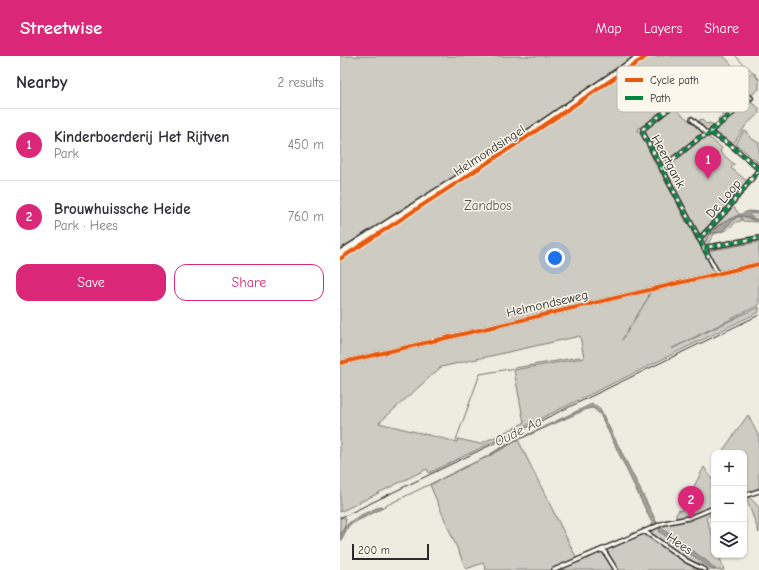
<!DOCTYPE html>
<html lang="en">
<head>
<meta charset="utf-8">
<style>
	body { margin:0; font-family:"Comic Neue",sans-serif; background:#f7f7f7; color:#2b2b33 }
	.controls { position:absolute; right:12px; bottom:12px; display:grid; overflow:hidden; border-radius:8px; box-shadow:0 1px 3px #0004 }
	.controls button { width:36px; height:36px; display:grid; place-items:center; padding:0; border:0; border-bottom:1px solid #e1e1e2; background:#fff; color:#2b2b33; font:20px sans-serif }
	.scale { position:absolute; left:12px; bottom:10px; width:77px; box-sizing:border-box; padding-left:4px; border:2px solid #2b2b2b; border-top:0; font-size:11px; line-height:14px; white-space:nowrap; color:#2b2b2b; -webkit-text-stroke:3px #fbf7ec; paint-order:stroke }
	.you { position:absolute; left:215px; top:202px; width:14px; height:14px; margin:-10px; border:3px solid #fff; border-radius:50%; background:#1a73e8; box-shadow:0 0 0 6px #1a73e833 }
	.badge { display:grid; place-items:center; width:26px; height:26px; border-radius:50%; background:#db2777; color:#fff; font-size:13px; font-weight:700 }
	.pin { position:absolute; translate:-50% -33px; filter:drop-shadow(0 1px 2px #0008) }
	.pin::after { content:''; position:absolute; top:21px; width:14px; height:12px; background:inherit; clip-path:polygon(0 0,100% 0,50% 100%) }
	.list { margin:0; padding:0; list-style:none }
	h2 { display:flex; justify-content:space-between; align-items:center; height:52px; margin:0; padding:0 16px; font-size:17px }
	h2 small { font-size:13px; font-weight:400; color:#7c7c81 }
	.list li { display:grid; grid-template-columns:26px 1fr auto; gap:12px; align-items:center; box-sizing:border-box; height:72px; padding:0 16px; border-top:1px solid #e1e1e2 }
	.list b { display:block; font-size:15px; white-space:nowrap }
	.list p { margin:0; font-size:13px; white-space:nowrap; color:#7c7c81 }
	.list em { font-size:13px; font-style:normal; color:#7c7c81 }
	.actions { display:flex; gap:8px; padding:12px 16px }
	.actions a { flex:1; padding:9px 0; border:1px solid #db2777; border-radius:12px; text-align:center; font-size:14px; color:#db2777 }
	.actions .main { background:#db2777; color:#fff }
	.icon { flex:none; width:22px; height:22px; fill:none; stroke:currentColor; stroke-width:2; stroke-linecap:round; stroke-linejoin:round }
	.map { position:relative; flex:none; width:419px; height:514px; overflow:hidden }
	header { display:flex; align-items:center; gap:24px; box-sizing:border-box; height:56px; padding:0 20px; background:#db2777; color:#fff }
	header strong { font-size:19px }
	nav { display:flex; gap:22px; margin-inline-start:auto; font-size:14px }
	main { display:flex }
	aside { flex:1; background:#fff }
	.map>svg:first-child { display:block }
	.green { fill:#cecbc2; stroke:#7c7b76; fill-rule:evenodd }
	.water { fill:#a4a29a; stroke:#74726e }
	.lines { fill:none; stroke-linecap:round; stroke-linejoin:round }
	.stream { stroke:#74726e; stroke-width:1 }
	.minor-casing { stroke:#2b2b2b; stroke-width:6 }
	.primary-casing { stroke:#2b2b2b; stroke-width:8 }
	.minor { stroke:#fbf7ec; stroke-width:3 }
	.primary { stroke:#fbf7ec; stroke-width:5 }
	.rail { stroke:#2b2b2b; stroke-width:1 }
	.quiet { stroke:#00873e; stroke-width:3; stroke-dasharray:6 3; stroke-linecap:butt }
	.cycleway-casing { stroke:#fbf7ec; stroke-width:6 }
	.cycleway { stroke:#e8590c; stroke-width:4 }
	.labels { text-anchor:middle; stroke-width:3; stroke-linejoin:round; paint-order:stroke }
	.street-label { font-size:13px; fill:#2b2b2b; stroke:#fbf7ec }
	.park-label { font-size:13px; fill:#545351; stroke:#fbf7ec }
	.water-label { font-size:14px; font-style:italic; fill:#555552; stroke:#fbf7ec }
	.key { fill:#fbf7ec; stroke:#bdbab2; stroke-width:1 }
	.key-label { font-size:11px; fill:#2b2b2b }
</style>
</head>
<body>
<header>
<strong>Streetwise</strong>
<nav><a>Map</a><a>Layers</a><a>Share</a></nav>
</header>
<main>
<aside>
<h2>Nearby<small>2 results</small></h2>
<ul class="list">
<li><span class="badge">1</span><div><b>Kinderboerderij Het Rijtven</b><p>Park</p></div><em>450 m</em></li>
<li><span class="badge">2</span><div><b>Brouwhuissche Heide</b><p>Park · Hees</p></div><em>760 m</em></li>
</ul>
<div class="actions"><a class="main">Save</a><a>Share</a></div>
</aside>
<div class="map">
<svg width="419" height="514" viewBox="0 0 419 514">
	<rect width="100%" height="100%" fill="#eeebe0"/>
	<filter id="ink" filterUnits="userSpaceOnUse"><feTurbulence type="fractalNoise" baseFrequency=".025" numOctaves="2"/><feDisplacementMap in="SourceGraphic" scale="8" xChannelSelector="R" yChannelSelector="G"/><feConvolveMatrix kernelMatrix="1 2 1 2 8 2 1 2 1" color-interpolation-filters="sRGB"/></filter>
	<g filter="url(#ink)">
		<!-- green -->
		<path class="green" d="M0,0h384l20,23 8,-7 7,8v9l-9,7 -27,-24c-8,-2 -12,2 -17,6l-2,-1 -48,38 1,1 -19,13 1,3 3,2 8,14 -2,1 9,18 2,-1 1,7 2,-2 3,5 -2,1 9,17h2l5,10 -1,2 8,16 2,-1 5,8 -2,1 5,10h2l9,11 52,-9v63l-88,44 88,-42v5l-330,161 -2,-4 -87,43zM240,280l4,22 -70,12 10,53 -44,21 -22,-5 -1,3 -78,-19 62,-56z
			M381,17l14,16 12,8 1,3 -29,23 -1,-4 13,-12 -6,-8 6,-6 -15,-17 -6,5 3,3 3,-1 1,2 -4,4 -3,-3 -3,3 -3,-2 -21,16 3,5 -3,3 -7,-6 38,-30z
			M409,45l10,7v5l-13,12 -12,18 -3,1 -18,-12h-1z
			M333,51l31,26 -42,32 -18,-35z
			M361,63l5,5 5,-1 3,4 -7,5 -11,-9z
			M404,75l3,1 3,3 -1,2 10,6v21l-8,-8 -15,-12z
			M366,79l16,13 -2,4 14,12 -3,4 17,14 -23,29 -23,25h-3l-35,-68z
			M392,149l8,10c-11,4 -28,11 -33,23l5,-5 8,-1 17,-15 4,-1v5l-5,1 -9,8 -13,4 -7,11 -3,1 -3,-6 1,-3c7,-5 28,-26 30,-32z
			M411,157h8v9l-16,-1 -2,-5h1l11,4 -4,-5z
			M408,359l11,22v51l-15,6v-41h-23z
			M178,384l59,119 99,-38v-7l3,-4 2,1 3,-5 20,-39 10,15v30l-8,6 8,23v14h5l5,15h-238l-3,-7 -17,6 -36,-84 35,-18 22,-10z
			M406,441h3l10,10v26z
			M0,460l6,3 -1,7 -5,10z"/>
		<!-- water -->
		<path class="water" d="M409,155l10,1v1h-8l-2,2 5,4 5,1h-5l-10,-4 -7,1 -16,15 -8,1 -4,2 -5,9c8,-19 27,-26 45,-33z
			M252,348l5,2 4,5 56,112 -4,2 -53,-111 -7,-6 -6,1 -69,31 -31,17h-1l17,-11z
			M41,450l2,2 -34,17 -9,17c0,-22 25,-28 41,-36z
			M321,472l47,34 8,8h-3l-53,-38 -1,-3z"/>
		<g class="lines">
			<!-- stream -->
			<path class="stream" d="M396,0l8,9 7,5
				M414,17l5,6
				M282,284l26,-42 2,-7
				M116,384l24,-66 100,-17
				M41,452l105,-51"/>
			<!-- minor casing -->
			<g class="minor-casing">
				<path id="minor" d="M352,63l15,15
					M371,77l21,13 27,23
					M322,112l37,-30 12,-5 1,-3 39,-32 -16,-12 -14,-14 -7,1 -71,56v4l75,141
					M359,183l26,-27 32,-40 2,-4
					M364,193l4,-2 51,-9
					M0,307l419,-99
					M404,440l15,-5
					M304,475l43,30 18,9
					M263,493l13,21
					M214,514l110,-47 25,-5 25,-10"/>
			</g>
			<!-- primary casing -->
			<g class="primary-casing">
				<path id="primary" d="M0,197l182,-116 118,-81"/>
			</g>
			<!-- minor -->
			<use href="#minor" class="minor"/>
			<!-- primary -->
			<use href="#primary" class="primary"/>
			<!-- rail -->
			<path class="rail" d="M0,462l419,-203"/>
			<!-- quiet -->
			<path class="quiet" d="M371,77l21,13 27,23
				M322,112l37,-30 12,-5 1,-3 39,-32 -16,-12 -14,-14 -7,1 -71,56v4l66,125
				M359,183l26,-27 32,-40 2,-4
				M364,193l4,-2 51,-9"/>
			<!-- cycleway casing -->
			<g class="cycleway-casing">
				<path id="cycleway" d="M0,203l178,-116 129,-87
					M0,307l419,-99"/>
			</g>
			<!-- cycleway -->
			<use href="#cycleway" class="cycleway"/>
		</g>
	</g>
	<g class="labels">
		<!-- street labels -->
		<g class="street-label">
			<text transform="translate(149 94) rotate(-33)" y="5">Helmondsingel</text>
			<text transform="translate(329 105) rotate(62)" y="5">Heertgank</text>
			<text transform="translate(383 142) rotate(-49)" y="5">De Loop</text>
			<text transform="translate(207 247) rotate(-13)" y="5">Helmondseweg</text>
			<text transform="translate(340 487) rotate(34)" y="5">Hees</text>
		</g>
		<!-- park labels -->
		<g class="park-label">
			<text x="148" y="154">Zandbos</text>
		</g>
		<!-- water labels -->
		<g class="water-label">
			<text transform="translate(178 375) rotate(-26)" y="5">Oude Aa</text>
		</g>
	</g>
	<!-- legend -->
	<rect x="277" y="10" width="132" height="46" rx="6" class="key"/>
	<rect x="285" y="22" width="18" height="4" fill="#e8590c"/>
	<rect x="285" y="40" width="18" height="4" fill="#00873e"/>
	<g class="key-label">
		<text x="310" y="28">Cycle path</text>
		<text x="310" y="46">Path</text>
	</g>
</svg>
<div class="controls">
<button>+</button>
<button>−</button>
<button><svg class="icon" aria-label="layers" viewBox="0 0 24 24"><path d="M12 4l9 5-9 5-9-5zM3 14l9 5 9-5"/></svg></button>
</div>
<div class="scale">200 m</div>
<div class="you"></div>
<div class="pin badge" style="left:368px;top:123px">1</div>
<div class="pin badge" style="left:351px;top:463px">2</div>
</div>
</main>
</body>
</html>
